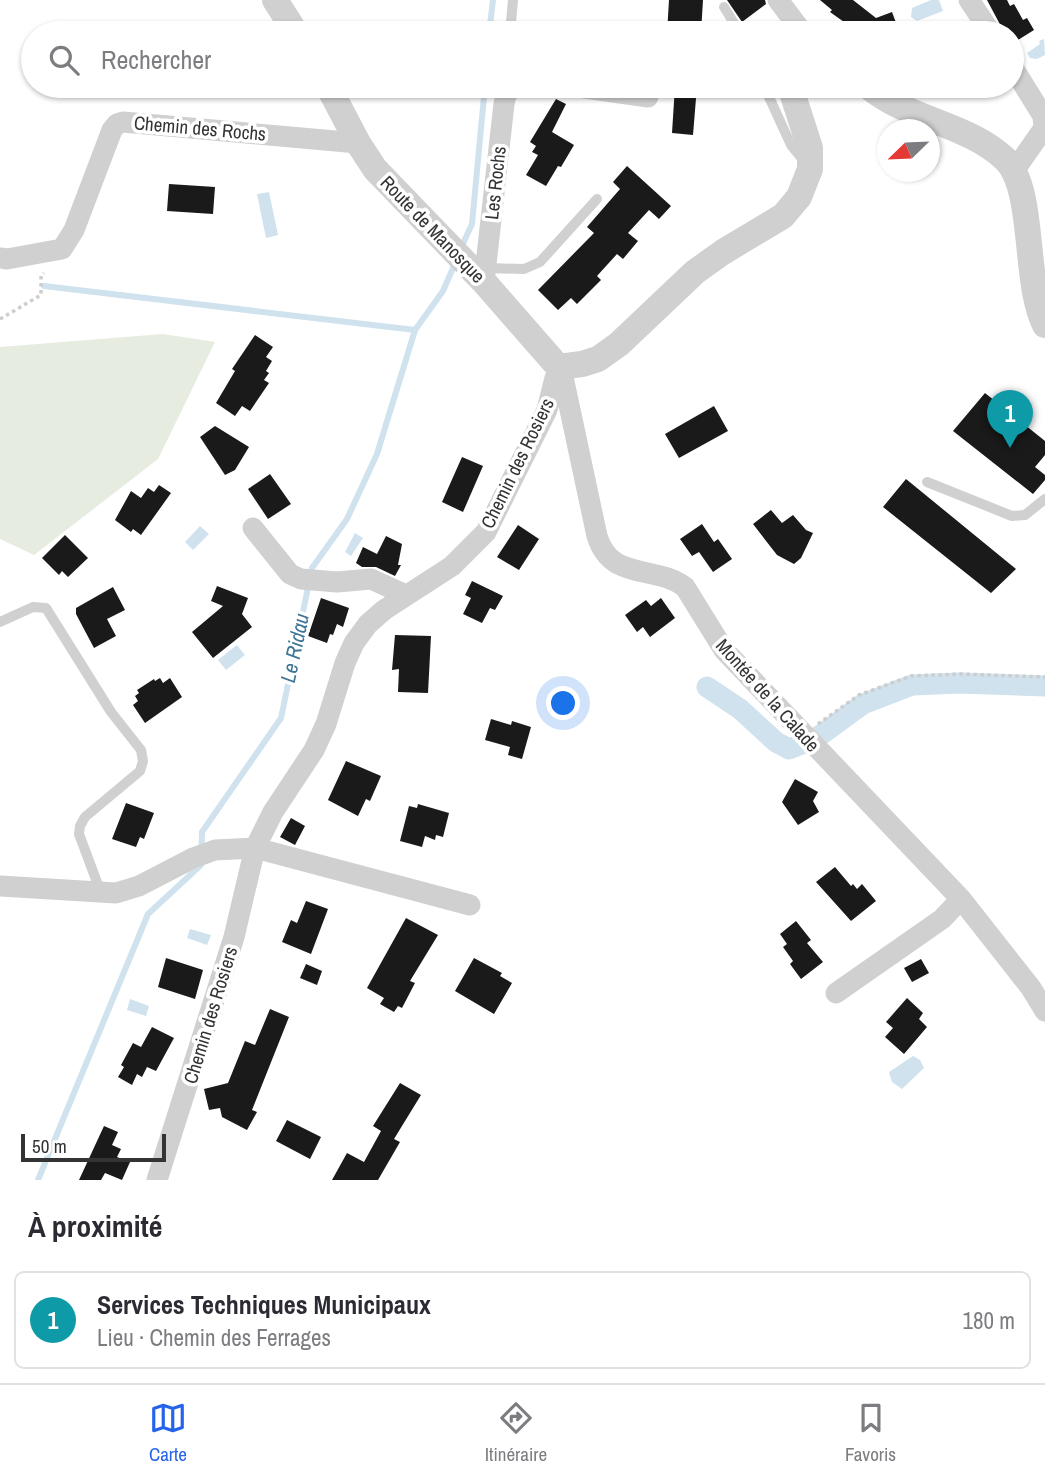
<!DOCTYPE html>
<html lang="fr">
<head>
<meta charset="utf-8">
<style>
	body { margin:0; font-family:"Archivo Narrow",sans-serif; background:#f2f2f3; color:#2b2b33 }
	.compass { position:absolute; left:877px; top:119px; width:63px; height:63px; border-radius:50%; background:#fff; box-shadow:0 2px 5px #0004; rotate:247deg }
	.scale { position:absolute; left:21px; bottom:18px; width:145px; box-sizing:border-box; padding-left:7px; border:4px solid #333; border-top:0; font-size:19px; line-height:24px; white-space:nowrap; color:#333; -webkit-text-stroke:5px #fff; paint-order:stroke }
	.you { position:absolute; left:564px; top:704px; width:24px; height:24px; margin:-18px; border:5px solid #fff; border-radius:50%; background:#1a73e8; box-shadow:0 0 0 10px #1a73e833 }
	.badge { display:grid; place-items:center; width:46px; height:46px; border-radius:50%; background:#2563eb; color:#fff; font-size:23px; font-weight:700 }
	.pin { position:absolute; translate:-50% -58px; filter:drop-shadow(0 2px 4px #0008) }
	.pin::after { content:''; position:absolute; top:37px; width:24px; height:21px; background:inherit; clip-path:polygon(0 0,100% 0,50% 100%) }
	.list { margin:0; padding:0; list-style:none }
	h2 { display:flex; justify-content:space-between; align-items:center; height:91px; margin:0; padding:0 28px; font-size:30px }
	h2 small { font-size:23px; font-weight:400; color:#7c7c81 }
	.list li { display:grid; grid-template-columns:46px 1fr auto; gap:21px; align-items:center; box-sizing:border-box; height:98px; margin:0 14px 14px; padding:0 14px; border:2px solid #e1e1e2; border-radius:10px }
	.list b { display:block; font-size:26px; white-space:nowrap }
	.list p { margin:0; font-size:23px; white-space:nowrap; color:#7c7c81 }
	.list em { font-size:23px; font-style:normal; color:#7c7c81 }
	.icon { flex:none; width:38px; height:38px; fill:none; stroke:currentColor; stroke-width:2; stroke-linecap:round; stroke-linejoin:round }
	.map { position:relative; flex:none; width:1045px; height:1180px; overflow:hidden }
	.search { position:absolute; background:#fff; box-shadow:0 2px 5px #0004; left:21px; right:21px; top:21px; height:77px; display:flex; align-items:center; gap:18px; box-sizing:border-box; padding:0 24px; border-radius:38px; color:#7c7c81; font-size:26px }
	.sheet { height:203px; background:#fff }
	nav { display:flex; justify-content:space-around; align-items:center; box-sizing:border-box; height:98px; border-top:2px solid #e1e1e2; background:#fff; font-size:19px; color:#7c7c81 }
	nav a { display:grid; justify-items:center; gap:4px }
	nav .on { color:#2563eb }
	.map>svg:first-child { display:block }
	.green { fill:#e6ecdf }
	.water { fill:#cfe2ee }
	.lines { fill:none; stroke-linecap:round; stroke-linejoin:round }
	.stream { stroke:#cfe2ee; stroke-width:6 }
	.canal { stroke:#cfe2ee; stroke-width:21 }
	.building { fill:#1a1a1a }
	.path { stroke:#cdcdcd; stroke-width:3.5; stroke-dasharray:3.5 3.5; stroke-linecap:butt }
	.service { stroke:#d0d0d0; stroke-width:10 }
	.minor { stroke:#d0d0d0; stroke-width:21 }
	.tertiary { stroke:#d0d0d0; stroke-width:26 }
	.labels { text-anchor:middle; stroke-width:7; stroke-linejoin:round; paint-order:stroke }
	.street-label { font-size:19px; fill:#333; stroke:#fff }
	.water-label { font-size:21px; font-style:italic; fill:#3f7597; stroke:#fff }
</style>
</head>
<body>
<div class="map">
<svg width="1045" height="1180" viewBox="0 0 1045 1180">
	<rect width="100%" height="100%" fill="#fff"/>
	<!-- green -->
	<path class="green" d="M163,334l52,8 -57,117 -124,96 -34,-16v-192z"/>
	<!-- water -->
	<path class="water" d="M931,0h8l4,11 -26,10 -6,-4 1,-9z
		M1044,39l1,16 -8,4 -7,-1 -3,-5 13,-9 -1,-3z
		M269,192l9,43 -12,3 -9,-44z
		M200,526l9,8 -16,16 -8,-8z
		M355,533l8,5 -12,18 -6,-4z
		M237,645l8,10 -19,15 -8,-10z
		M190,929l21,6 -4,10 -20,-7z
		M130,999l19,7 -3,10 -19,-6z
		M913,1056l7,4 4,8 -22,21 -10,-7 -3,-10z"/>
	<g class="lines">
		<!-- stream -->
		<path class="stream" d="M489,33l4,-33
			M461,248l11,-24 13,-138
			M44,286l371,44
			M38,1180l110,-266 53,-49 1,-33 79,-114 31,-150 35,-49 30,-65 38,-124 28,-39 13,-30"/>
		<!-- canal -->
		<path class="canal" d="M707,687l33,22 36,33 13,7 26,-10 48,-35 49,-19 48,-2 85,3"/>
	</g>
	<!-- building -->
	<path class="building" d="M669,0h34l-2,33h-34z
		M727,0h38l1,4 -24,18z
		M820,0h33l23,18 16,-6 6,16 -7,3 2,2h-53l11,-6 -21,-15 2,-2z
		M987,0h20l3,6 4,-2 9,16 4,-2 7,12 -21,13 -1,-10 -8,-1z
		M675,86h22l-4,49 -21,-2z
		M556,99l10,5 -14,28 22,13 -13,22 -3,-1 -12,20 -20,-11 12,-20 -6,-3 4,-6 -6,-4z
		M627,166l44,40 -12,13 -10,-9 -21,23 10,8 -15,18 -6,-5 -20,22 4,4 -24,24 -6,-6 -13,12 -20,-20 56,-57 -7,-6 33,-38 -7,-7z
		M169,184l46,3 -2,27 -46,-3z
		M255,335l18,12 -7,10 6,4 -6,10 3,2 -5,7 5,3 -19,28 -8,-5 -7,10 -19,-13 19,-32 -3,-2z
		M985,393l60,48v14l-10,12 10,8v5l-12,14 -80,-63z
		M714,406l14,25 -49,27 -14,-24z
		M215,426l34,21 -14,23 -10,5 -25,-38z
		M462,457l21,9 -20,46 -21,-10z
		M270,474l21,30 -23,15 -20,-30z
		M906,479l110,90 -25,24 -108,-86z
		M159,485l12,8 -30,42 -8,-6 -2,3 -16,-12 16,-29 10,7 7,-10 6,4z
		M771,510l11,13 11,-8 13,15 7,3 -12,25 -7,6 -17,-9 -24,-31z
		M702,524l12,18 4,-3 14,20 -19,13 -14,-20 -7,4 -12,-17z
		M518,525l21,14 -20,31 -22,-13z
		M65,535l23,23 -20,19 -6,-6 -3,4 -17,-17z
		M386,536l16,8 -4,21h3l-6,11 -19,-9h-14l-6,-4 7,-16 14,7z
		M472,581l31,15 -8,14 -5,-2 -8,15 -19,-9 8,-16 -6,-3z
		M217,586l31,12 -6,16 10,13 -39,31 -21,-26 31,-26 -12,-5z
		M113,587l12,23 -18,9 9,17 -22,12 -18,-34v-6z
		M321,598l28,10 -6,19 -6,-3 -4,11 -3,-1 -3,9 -19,-7z
		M661,598l14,20 -25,19 -7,-10 -6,5 -12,-17 21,-15 5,6z
		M395,635l36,1 -3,57 -30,-1 1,-23 -7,1z
		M160,678l3,5 7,-5 12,19 -37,26 -12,-18 5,-4 -3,-5 4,-3 -2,-3 17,-11 1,2z
		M491,719l20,6 1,-4 19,6 -9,32 -14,-4 2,-8 -25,-7z
		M346,761l35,15 -11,25 -4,-2 -8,17 -30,-16z
		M795,779l23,13 -5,9 6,11 -21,13 -16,-23z
		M126,803l28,10 -10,26 -4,-2 -4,10 -24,-8z
		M418,804l31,9 -6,24 -7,-2 -1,5 -10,-4 -3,11 -22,-6 9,-35 8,2z
		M291,818l14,8 -10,19 -15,-8z
		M835,867l16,19 2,-2 4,5 5,-5 14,17 -25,20 -35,-39z
		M306,901l22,8 -17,45 -29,-12 9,-22 6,3z
		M406,918l32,17 -28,46 5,2 -13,25 -4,-2 -4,6 -14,-8 4,-6 -17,-10z
		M796,921l15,19 -4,3 16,19 -22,17 -11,-15 3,-3 -10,-14 4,-3 -7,-10z
		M166,958l37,12 -8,29 -37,-12z
		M474,958l28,15 -2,3 12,7 -18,31 -39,-23z
		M921,959l8,14 -17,9 -8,-14z
		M306,964l16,7 -5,14 -17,-7z
		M907,998l16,15 -4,6 8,8 -23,27 -19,-17 8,-9 -7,-6z
		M270,1009l19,8 -37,93 5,2 -10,18 -25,-13 -2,-9 -11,2 -5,-21 24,-6 17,-42 10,4z
		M152,1027l22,11 -18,33 -9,-4 -5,10 -5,-3 -5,11 -14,-8 6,-10 -3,-2 12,-22 8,4z
		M400,1083l21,12 -27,44 6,3 -22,38h-46l15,-27 17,9 17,-31 -8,-5z
		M287,1120l34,17 -11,22 -34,-18z
		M104,1126l14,6 -6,13 9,4 -4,8 13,5 -8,18 -17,-7 -4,7h-22z"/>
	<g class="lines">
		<!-- path -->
		<path class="path" d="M0,319l41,-24v-19l3,-3
			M818,724l41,-29 52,-19 50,-2 84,3"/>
		<!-- service -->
		<path class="service" d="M724,7l16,26
			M510,33l3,-33
			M764,86l27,59 13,16
			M486,268l38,1 16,-7 57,-63
			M927,482l85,34 13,-1 20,-16
			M0,622l33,-15 13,1 65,104 30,38 2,11 -3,10 -55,46 -5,9 -1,8 22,59"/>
		<!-- minor -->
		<path class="minor" d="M778,0l25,33
			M969,0l22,33
			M1012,66l31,50 1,12 -30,43
			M571,86l77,11
			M0,258l7,1 55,-10 12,-19 38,-100 5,-6 6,-2 235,21
			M484,282l20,-178 2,-9 7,-9
			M563,377l34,159c14,46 57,28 88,51l39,63 237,249 70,89 14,23
			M253,528l37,46 11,5 36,3 34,-3 35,16
			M0,886l116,7 23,-7 54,-28 22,-8 40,-2 215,57
			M836,993l106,-74 19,-20
			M157,1180l77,-243 21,-89 18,-36 41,-62 12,-26 19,-61 9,-20 14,-19 16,-14 68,-44 34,-34 61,-122 8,-32"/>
		<!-- tertiary -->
		<path class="tertiary" d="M275,0l21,33
			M328,86l30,57 17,26 109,113 70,80
			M868,86c40,34 99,37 137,73 31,30 18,123 40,166
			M566,366l16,-2 16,-5 21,-15 76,-72 28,-20 60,-36 16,-19 11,-28v-21l-20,-62"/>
	</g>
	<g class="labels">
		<!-- street labels -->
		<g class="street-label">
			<text transform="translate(200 128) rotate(5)" y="7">Chemin des Rochs</text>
			<text transform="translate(495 183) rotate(-84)" y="7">Les Rochs</text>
			<text transform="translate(433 229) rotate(46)" y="7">Route de Manosque</text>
			<text transform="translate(517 463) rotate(-64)" y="7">Chemin des Rosiers</text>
			<text transform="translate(768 695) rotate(48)" y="7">Montée de la Calade</text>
			<text transform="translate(210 1015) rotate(-73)" y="7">Chemin des Rosiers</text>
		</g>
		<!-- water labels -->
		<g class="water-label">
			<text transform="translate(295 648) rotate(-78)" y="7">Le Ridau</text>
		</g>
	</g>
</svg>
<svg class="compass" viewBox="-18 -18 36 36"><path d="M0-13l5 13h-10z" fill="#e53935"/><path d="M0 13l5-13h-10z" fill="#7c7c81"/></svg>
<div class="scale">50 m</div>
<div class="you"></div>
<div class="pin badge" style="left:1010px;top:448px;background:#0f9aa8">1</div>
<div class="search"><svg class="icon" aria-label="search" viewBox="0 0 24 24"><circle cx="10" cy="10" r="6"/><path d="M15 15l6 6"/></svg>Rechercher</div>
</div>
<section class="sheet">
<h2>À proximité<small></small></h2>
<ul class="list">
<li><span class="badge" style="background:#0f9aa8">1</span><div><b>Services Techniques Municipaux</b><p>Lieu · Chemin des Ferrages</p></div><em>180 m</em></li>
</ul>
</section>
<nav>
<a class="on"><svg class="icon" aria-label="map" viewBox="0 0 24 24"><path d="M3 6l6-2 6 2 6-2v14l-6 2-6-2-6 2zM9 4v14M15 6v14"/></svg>Carte</a>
<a><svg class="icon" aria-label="directions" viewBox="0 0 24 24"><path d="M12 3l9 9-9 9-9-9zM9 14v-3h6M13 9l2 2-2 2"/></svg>Itinéraire</a>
<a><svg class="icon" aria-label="saved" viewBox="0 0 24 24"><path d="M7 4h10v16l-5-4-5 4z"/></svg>Favoris</a>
</nav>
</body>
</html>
